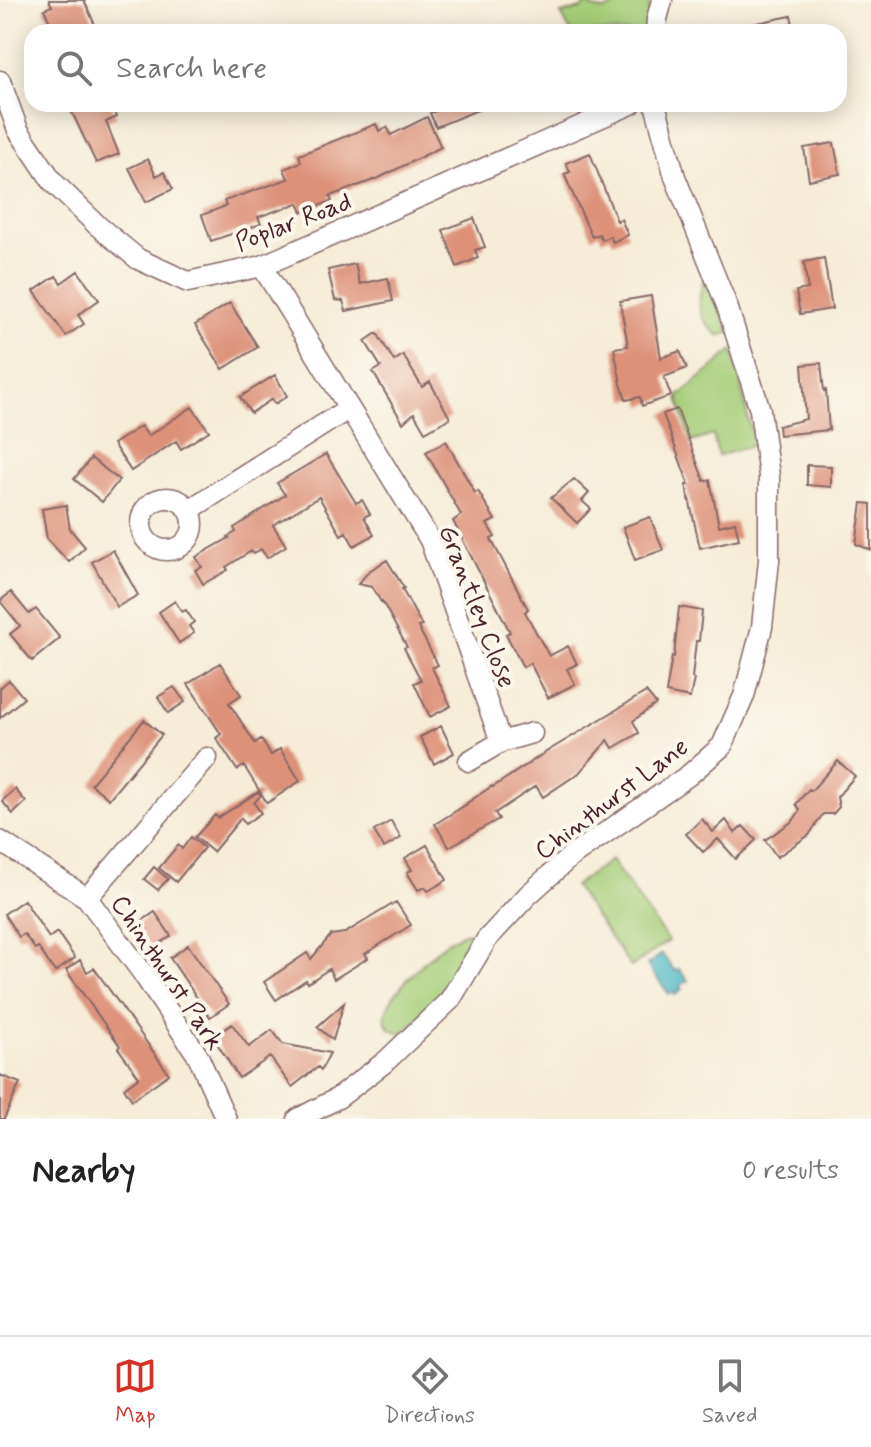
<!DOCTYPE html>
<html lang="en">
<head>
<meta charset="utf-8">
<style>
	body { margin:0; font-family:Mynerve,sans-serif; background:#f6f6f6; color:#222 }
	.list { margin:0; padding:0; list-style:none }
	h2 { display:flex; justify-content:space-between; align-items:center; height:104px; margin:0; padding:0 32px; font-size:34px }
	h2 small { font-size:26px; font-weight:400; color:#767676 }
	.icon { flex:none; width:44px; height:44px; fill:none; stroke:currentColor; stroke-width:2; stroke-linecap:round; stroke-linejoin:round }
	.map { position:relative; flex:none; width:871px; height:1119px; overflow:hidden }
	.search { position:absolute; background:#fff; box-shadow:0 4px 20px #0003; left:24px; right:24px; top:24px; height:88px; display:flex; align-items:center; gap:20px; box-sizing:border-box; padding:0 28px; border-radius:24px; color:#767676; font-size:30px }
	.sheet { height:216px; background:#fff }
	nav { display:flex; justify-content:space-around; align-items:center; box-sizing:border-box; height:112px; border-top:2px solid #e0e0e0; background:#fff; font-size:22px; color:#767676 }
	nav a { display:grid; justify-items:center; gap:4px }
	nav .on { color:#d93025 }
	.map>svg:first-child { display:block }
	.green { fill:#a5cd78; stroke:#787652; stroke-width:2 }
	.water { fill:#49b6c4; stroke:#4a6a78; stroke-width:2 }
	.building { fill:#dd9179 }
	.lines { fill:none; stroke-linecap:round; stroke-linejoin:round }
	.minor-casing { stroke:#866767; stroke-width:23 }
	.minor { stroke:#fff; stroke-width:20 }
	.labels { text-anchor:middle; stroke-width:8; stroke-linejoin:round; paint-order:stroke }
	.street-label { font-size:26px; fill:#4a1f2b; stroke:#fbf7ec }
</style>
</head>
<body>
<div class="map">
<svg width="871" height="1119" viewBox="0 0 871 1119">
	<rect width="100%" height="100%" fill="#fbf7ec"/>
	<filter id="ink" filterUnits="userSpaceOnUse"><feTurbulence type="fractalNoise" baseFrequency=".0125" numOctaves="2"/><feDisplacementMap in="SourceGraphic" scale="16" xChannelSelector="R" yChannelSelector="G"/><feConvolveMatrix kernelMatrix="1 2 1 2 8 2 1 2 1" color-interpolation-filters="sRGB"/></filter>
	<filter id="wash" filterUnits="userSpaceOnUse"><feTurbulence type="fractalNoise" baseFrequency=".006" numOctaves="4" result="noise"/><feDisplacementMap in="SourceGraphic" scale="32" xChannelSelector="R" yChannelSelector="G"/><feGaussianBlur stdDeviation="1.8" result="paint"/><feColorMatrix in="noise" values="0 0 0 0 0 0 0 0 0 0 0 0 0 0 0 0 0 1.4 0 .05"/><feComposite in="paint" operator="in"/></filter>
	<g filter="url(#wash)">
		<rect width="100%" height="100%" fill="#f6ecd7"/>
		<!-- green -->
		<path class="green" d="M623,0l27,1 -3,31h-76l-10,-18 20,-5 6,-5c15,11 23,6 36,-4z
			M706,268l23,65 -10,3c-28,-22 -20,-37 -13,-68z
			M733,350l21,95 -36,11 -5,-21 -22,7 -13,-45z
			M611,860l57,81 -37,26 -57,-81z
			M467,932l9,10 -2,12 -59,68 -14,11c-6,-2 -13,-4 -15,-11 -7,-20 43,-66 59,-78 7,-6 14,-9 22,-12z"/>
		<!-- water -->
		<path class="water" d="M662,954l13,17 4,-2 9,12 -8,5 2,4 -7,5 -3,-3 -3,2 -22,-29z"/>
		<g id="blocks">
			<!-- building -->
			<path class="building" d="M49,0h35l14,32h-44l-10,-23 8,-3z
				M791,16l4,16h-47l-1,-7z
				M68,104h42l7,13 -11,5 13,32 -23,9z
				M436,104h54v1l-54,22 -6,-14 9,-3z
				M427,117l14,30 -62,31 -49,18 2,5 -30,11 -4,-9 -40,14 3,7 -50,17 -9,-26 24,-9 -2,-5 64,-22 -4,-10 17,-7 -2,-7 77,-31 3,7 8,-4 4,8z
				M834,143l6,31 -31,6 -5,-32z
				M590,153l27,68 4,-2 7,16 -15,7 -3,-6 -8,4 -3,-6 -7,3 -28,-63 6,-2 -4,-9z
				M148,159l8,17 8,-4 9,17 -27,13 -17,-34z
				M474,218l11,29 -10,3 3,8 -21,9 -14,-37z
				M824,258l8,51 -32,5 -4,-23 12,-2 -4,-27z
				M355,264l5,20 28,-6 5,23 -47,10 -3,-10 -8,-1 -7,-30z
				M78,271l21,29 -21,15 6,9 -18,12 -32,-45 22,-15 5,7z
				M651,296l10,62 19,-7 7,17 -23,9 7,19 -29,10 -2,-9 -14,3 -5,-16 -7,-36 14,-2 -8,-45z
				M230,303l28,44 -35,22 -28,-44z
				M377,333l17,28 9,-6 19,32 8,-5 20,36 -25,14 -11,-19 -11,10 -30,-51 8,-5 -16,-26z
				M821,363l3,28 2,-1 3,40 -50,5 -1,-9 28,-7 -4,-54z
				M275,375l12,21 -12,8 -3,-5 -21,14 -11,-16z
				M192,407l17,24 -28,18 -5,-8 -45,30 -18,-27 28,-18 7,10z
				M677,409l27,72 6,-1 9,46 16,-4 4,17 -39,9 -14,-63h3l-26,-71z
				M446,441l29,52 3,-2 17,29 -8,4 8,13 -4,2 37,70 -3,3 24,44 19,-10 9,18 -10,5 8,15 -27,14 -18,-35 -7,4 -17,-33 4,-2 -57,-111 8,-6 -35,-63z
				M326,454l30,49 6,-3 8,14 -6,3 10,18 -20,11 -8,-14 -5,3 -22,-38 -46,28 13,21 -19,12 -6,-9 -8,5 -2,-3 -25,16 2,3 -25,14 -8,-14 7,-3 -6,-10 33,-19 -1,-1 8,-5 -2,-4 51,-33 -8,-12z
				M91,458l28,22 -17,22 -28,-23z
				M807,465l24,1v21l-24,-2z
				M574,479l15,14 -7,8 9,8 -14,14 -26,-25z
				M862,503l9,1v46l-15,-6z
				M66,505l4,24 15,18 -16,15 -22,-23 -5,-30z
				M650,517l13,33 -28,10 -12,-33z
				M113,550l25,45 -21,12 -25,-45z
				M387,560l17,28 -2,1 20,37 -4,1 20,38 -6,3 19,38 -21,11 -16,-34 7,-3 -17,-32 3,-1 -25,-46 -1,1 -9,-15 -14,-3 11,-13z
				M11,592l18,22 7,-5 24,29 -28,23 -22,-27 10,-8 -20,-25z
				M175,601l7,11 4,-2 8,12 -5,4 5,7 -15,10 -20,-31z
				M679,607l23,4 -3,30h-3l-4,37 2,1 -4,19 -24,-5 6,-37 2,1z
				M220,663l21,32 -12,8 26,40 6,-4 10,16 9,-6 20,32 -33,22 -23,-37 -7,4 -21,-32 5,-4 -33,-50z
				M9,680l15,18 -24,20v-30z
				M174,687l11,15 -17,11 -10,-16z
				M646,692l10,12 -23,17 6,12 -26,15 -5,-8 -29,33 -36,24 -7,-11 -41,27 4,6 -50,28 -14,-23 32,-20v-1l25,-17 1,1 53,-35z
				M144,720l18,15 -53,64 -18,-15z
				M441,726l13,27 -20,11 -14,-27z
				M838,761l17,15 -18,21 2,10 -6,7h-10l-14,21 -32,22 -12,-17 28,-19 7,-11 -4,-6 13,-15 2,2z
				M15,789l11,13 -13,12 -11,-13z
				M258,792l3,3 -7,8 7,10 -16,11 -4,-6 -28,34 -18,-15 20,-22 3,3z
				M702,819l11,13 13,-12 9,13 8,-7 13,14 -20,19 -18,-20 -15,13 -17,-18z
				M391,821l10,17 -17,10 -10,-17z
				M191,837l13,11 -28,34 -17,-14 19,-23 4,4z
				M427,845l20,35 -19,11 -3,-4 -7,3 -11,-18 5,-2 -7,-12z
				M154,867l14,12 -10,11 -14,-11z
				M24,900l25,38 8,-6 18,26 -20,14 -17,-25 -3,2 -11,-15 -5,3 -15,-23z
				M396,902l15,23 -46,29 3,4 -34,21 -5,-10 -21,14 -2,-3 -30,20 -12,-18 43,-29 4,6 20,-24 14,-2z
				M155,912l16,24 -19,13 -16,-24z
				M188,945l41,59 -19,13 -40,-59z
				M80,960l7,12 7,-4 75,106 -37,26 -8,-12 15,-11 -21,-29 2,-2 -54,-76z
				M344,1003l-11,37 -16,-13z
				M232,1024l17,23 23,-17 11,14 47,9 -9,17 -3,-3 -26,20 -22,-30 -31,21 -26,-41z
				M0,1075l20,8 -16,36h-4z"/>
		</g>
	</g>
	<g filter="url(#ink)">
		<use href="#blocks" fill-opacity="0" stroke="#866767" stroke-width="2"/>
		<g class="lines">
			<!-- minor casing -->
			<g class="minor-casing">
				<path id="minor" d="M656,32l1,-13 5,-19
					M0,81l18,49 35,52 45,44 40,33 50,23 74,-16 369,-162
					M262,266l168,274 71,202
					M141 524a26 26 0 1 1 52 0a26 26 0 1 1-52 0Z
					M189,510l159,-101
					M469,761l32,-19 31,-9
					M0,841l87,57 55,74 56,84 28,63
					M87,898l120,-140
					M298,1119l40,-21 47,-36 65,-62 37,-61 41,-44 41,-37 120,-83 33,-29 22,-50 18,-69 7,-67v-84l-9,-66 -33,-104 -52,-129 -20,-73"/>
			</g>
			<!-- minor -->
			<use href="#minor" class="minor"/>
		</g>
	</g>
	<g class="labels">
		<!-- street labels -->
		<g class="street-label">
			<text transform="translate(293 221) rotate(-21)" y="9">Poplar Road</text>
			<text transform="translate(478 606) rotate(69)" y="9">Grantley Close</text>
			<text transform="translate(611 798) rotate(-37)" y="9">Chinthurst Lane</text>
			<text transform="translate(168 972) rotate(56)" y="9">Chinthurst Park</text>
		</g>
	</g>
</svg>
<div class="search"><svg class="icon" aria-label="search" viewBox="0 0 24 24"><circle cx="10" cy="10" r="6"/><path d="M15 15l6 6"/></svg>Search here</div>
</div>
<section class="sheet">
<h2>Nearby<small>0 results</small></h2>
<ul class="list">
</ul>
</section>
<nav>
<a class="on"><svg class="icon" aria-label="map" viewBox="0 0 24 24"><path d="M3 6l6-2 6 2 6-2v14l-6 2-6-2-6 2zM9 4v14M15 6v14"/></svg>Map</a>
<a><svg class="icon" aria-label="directions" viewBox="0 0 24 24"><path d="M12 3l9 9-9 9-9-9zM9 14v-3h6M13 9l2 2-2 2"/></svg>Directions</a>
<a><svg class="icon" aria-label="saved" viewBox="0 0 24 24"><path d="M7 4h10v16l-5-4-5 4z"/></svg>Saved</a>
</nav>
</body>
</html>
